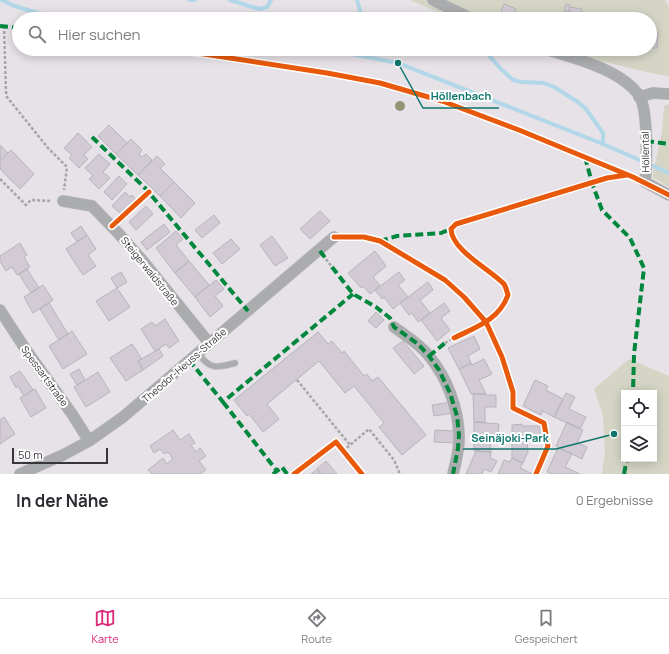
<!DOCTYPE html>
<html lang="de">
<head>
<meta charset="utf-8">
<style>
	body { margin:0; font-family:Manrope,sans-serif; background:#f2f2f3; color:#2b2b33 }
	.controls { position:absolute; right:12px; bottom:12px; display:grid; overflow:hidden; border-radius:0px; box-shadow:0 2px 10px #0003 }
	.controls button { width:36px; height:36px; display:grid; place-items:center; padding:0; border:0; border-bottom:1px solid #e1e1e2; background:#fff; color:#2b2b33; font:20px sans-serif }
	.scale { position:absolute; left:12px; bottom:10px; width:96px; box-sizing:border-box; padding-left:4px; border:2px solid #39363b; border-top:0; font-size:11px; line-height:14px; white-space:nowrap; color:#39363b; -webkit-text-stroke:3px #fff; paint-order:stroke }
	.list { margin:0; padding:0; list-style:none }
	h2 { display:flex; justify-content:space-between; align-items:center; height:52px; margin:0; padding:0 16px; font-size:17px }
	h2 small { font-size:13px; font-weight:400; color:#7c7c81 }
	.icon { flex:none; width:22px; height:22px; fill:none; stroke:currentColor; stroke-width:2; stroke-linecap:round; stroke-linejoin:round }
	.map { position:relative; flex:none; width:669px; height:474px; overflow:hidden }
	.search { position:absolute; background:#fff; box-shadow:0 2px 10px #0003; left:12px; right:12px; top:12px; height:44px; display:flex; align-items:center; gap:10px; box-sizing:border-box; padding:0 14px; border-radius:22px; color:#7c7c81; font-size:15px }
	.sheet { height:124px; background:#fff }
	nav { display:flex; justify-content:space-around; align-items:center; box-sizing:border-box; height:56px; border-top:1px solid #e1e1e2; background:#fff; font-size:11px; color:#7c7c81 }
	nav a { display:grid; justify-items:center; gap:2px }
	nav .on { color:#db2777 }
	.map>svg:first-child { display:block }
	.green { fill:#d4d5c5; fill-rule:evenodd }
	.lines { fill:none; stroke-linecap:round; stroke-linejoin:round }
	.stream { stroke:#b1d7e8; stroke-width:4 }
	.building { fill:#d2cbd5; stroke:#b8b4b9 }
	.service-casing { stroke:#c3c0c4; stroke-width:7 }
	.minor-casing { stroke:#c3c0c4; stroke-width:12 }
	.path { stroke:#a5a6a7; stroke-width:2.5; stroke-dasharray:3 2; stroke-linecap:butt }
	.service { stroke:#abacad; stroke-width:5.5 }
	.minor { stroke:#abacad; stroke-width:11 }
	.quiet { stroke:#00873e; stroke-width:4; stroke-dasharray:8 4; stroke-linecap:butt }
	.cycleway-casing { stroke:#fff; stroke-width:8 }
	.cycleway { stroke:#e8590c; stroke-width:5 }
	.tree { fill:#939376 }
	.labels { text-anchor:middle; stroke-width:4; stroke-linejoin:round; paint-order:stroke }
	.street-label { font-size:10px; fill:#39363b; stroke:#fff }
	.leader { fill:none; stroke:#0f766e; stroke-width:1.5 }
	.callout-dot { fill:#0f766e; stroke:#fff; stroke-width:1.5 }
	.callout-label { font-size:11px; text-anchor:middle; font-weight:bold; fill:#0f766e; stroke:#fff; stroke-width:4; stroke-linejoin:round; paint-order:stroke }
</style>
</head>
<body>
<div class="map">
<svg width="669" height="474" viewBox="0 0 669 474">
	<rect width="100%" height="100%" fill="#e6e2e7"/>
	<!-- green -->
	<path class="green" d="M410,0h255l4,7v69l-18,-3 -100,-24h99v-30h-196z
		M669,104v83l-17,-10 10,-45 2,-26z
		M629,359l40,17v98h-67l3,-22 -2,-36 -9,-27zM624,393h30v66h-30z"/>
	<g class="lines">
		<!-- stream -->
		<path class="stream" d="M2,0l10,5 44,14
			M190,0h5
			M230,0l29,9 8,-2 4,-7
			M357,0l4,14 3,5
			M325,49l73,14 205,81 66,29
			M483,49l19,21 11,10 8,2 23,1 10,4 24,15 8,7 17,24v11"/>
	</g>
	<!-- building -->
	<path class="building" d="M504,4l12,5 -4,10h-7l-6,-2z
		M566,4l4,1 -1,7 -5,-1z
		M570,7l12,2 -1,6 -12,-2z
		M650,31l8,1 -1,16h-7z
		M109,125l18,18 -11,11 -18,-18z
		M78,133l14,14 -8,8 4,4 -9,9 -10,-10 3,-3 -8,-7z
		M131,139l11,11 -3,4 3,3 4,-3 6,6 -14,15 -22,-21z
		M0,145l8,8 -8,8z
		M11,150l23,24 -14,15 -20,-20v-8z
		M99,154l11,10 -7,8 7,6 -11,11 -10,-10 4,-3 -8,-8z
		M157,156l8,8 -5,4 14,14 -14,14 -22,-21z
		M119,176l8,8 -15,16 -8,-8z
		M174,182l21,21 -14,15 -21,-22z
		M125,192l5,5 2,-2 5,6 -14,15 -11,-10z
		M146,206l7,8 -17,16 -7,-8z
		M320,211l10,10 -20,18 -10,-10z
		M214,215l6,8 -18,15 -7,-8z
		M164,224l6,8 -23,18 -6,-8z
		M81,226l6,9 -10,7 -6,-9z
		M176,231l7,8 -7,6 13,16 -14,12 -19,-25z
		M87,235l9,14 -8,6 8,11 -13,9 -17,-26z
		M272,236l16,22 -13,8 -15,-21z
		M231,239l9,10 -18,15 -9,-11z
		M20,243l7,12 -3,2 6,10 -13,8 -5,-8 -6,4 -6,-10v-5z
		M375,251l11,15 -13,11 7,9 -10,8 -7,-8 -2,2 -13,-15z
		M189,261l20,24 -14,12 -20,-24z
		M27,269l12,19 -8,5 -12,-19z
		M121,272l6,10 -10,6 -6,-10z
		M399,272l6,8 -7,5 10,12 -15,12 -9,-12 -2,2 -7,-9z
		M216,280l8,9 -9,7 8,10 -13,11 -15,-20z
		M428,282l5,8 -13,10 10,13 -12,9 -6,-9 -3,2 -9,-12z
		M43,285l10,15 -20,13 -9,-16z
		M117,288l13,19 -21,14 -13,-20z
		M49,303l19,31 -9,6 -19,-31z
		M444,303l6,8 -9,7 9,12 -13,11 -16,-21z
		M376,312l8,8 -8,8 -8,-7z
		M165,319l14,22 -10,7 -3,-4 -11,7 -14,-22 11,-7 3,4z
		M72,331l15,23 -24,15 -14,-23z
		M318,332l10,12 4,-3 10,12 2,-2 20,25 3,-2 5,7 6,-4 48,58 -24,20 -23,-28 5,-4 -30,-37 -9,7 -26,-32 -52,43 12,15 -16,13 -14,-18 -2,2 -13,-16z
		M474,336l6,13 -12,7 3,7 -12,6 -11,-21z
		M403,341l21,25 -10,8 -21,-26z
		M132,344l10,15 -4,2 5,9 -17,11 -16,-23z
		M159,349l4,7 -20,14 -5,-9z
		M484,359l8,15 -13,6 7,14h-15l-12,-25 12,-6 1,2z
		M79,369l6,11 -8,5 -7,-11z
		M20,371l13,19 -9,6 -6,-10 -2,2 -6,-11z
		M98,372l12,20 -24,15 -12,-20z
		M535,380l13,6 -2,4 17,9 -9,18 -11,-6 -2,4 -18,-9z
		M35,389l11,19 -15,9 -11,-19z
		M566,393l9,4 -6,12 17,8 -6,12 -26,-12z
		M473,394h13v1h10v12h-11v15h-11z
		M451,402l2,11 -19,3 -2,-11z
		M4,417l11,17 -15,10v-24z
		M474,422l25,2 -1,11h-8l1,17 -17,-1z
		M567,422l16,8 -6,13 10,4 -5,12 -26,-13z
		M522,424v2h18v14l-13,1 1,11 -5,11 -11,-5v-33z
		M173,430l7,10 9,-6 6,9 -4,2 5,7 4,-4 6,8 -7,5 7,9 -6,4h-48l-4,-4 15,-12 4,6 6,-5 -5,-7 -4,2 -4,-5 -6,4 -4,-7z
		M435,430l20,1v12l-21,-1z
		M558,448l14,6 -7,13 15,7h-28l-5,-2z
		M476,451l15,1 -1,6 7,3 -6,11 -7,-3 -2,5h-16z
		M512,458l11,5 -3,5 13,6h-35l6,-14 6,2z
		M326,461l11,13h-16l-4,-5z
		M317,469l4,5h-10z"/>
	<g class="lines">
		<!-- service casing -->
		<g class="service-casing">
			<path id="service" d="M198,353c12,17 18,15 37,10"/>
		</g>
		<!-- minor casing -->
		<g class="minor-casing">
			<path id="minor" d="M433,0l39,19
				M545,49c29,9 78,21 95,48 8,15 7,67 5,85l24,13
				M639,97l14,-4 16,1
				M63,201l29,5 26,27 25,28 66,82
				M0,310l24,37 48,67 17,27
				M394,327c12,9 26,17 35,29 18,22 29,51 30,79 1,13 -3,26 -6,39
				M20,474l43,-19 26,-14 34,-24 211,-180"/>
		</g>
		<!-- path -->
		<path class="path" d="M4,26l2,66 1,5 41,51 19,19 -3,23
			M0,179l26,26 5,-5 20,1
			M326,259l6,8
			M445,343l9,-5
			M297,380l53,65
			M533,418l11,5
			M343,451l26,-22 25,31 6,14"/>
		<!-- service -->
		<use href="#service" class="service"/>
		<!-- minor -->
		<use href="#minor" class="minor"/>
		<!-- quiet -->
		<path class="quiet" d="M0,26l19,2
			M92,137l54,52 102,122
			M646,141l23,3
			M585,157l7,26 10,27 28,28 14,30 -10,86 -1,39
			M380,241l17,-5 44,-3 10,-4
			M320,251l6,8
			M332,267l21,27 23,13 14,11 4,9 24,17 11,12 10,14 11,23 7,23 2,19 -1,13 -5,26
			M429,356l16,-13
			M189,360l34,42 130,-108
			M223,402l54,69
			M273,474l9,-7 5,7
			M624,474l3,-15"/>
		<!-- cycleway casing -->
		<g class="cycleway-casing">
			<path id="cycleway" d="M171,49l156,24 53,10 62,18 77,29 114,47 36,18
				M112,226l37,-34
				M334,237h30l16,4 65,39 19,17 22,25 16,35 11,35v16l31,15 4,23 -12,28
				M454,338c22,-11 45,-18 54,-43 -1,-3 -2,-8 -4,-11 -14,-15 -52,-33 -53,-55l5,-5 151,-46 20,-3
				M294,474l42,-32 26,32"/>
		</g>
		<!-- cycleway -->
		<use href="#cycleway" class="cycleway"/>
	</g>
	<!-- trees -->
	<circle class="tree" cx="400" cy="106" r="5"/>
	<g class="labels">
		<!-- street labels -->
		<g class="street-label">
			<text transform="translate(645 152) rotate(-91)" y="4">Höllental</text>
			<text transform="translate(150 271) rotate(51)" y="4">Steigerwaldstraße</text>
			<text transform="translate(184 365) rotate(-41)" y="4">Theodor-Heuss-Straße</text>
			<text transform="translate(45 376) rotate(54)" y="4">Spessartstraße</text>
		</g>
	</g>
	<!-- callouts -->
	<path class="leader" d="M398 63L423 108H499M614 434L556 449H463"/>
	<g class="callout-dot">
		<circle cx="398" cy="63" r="4"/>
		<circle cx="614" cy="434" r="4"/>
	</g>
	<g class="callout-label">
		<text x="461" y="100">Höllenbach</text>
		<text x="510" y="442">Seinäjoki-Park</text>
	</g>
</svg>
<div class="controls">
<button><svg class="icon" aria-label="locate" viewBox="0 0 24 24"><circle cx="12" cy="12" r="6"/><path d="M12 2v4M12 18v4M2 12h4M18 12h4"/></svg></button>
<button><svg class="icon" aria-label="layers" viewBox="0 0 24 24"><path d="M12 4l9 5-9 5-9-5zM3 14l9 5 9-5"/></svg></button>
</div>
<div class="scale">50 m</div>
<div class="search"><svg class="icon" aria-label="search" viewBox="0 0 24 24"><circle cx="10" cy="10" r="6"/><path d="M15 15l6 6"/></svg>Hier suchen</div>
</div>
<section class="sheet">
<h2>In der Nähe<small>0 Ergebnisse</small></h2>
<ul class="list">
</ul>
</section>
<nav>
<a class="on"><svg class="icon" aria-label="map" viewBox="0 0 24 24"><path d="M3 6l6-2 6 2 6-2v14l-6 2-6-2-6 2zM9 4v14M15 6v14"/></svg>Karte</a>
<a><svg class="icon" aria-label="directions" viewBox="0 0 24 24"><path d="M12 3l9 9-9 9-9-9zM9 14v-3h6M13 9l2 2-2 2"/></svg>Route</a>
<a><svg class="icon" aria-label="saved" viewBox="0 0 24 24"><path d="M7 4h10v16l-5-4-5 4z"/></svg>Gespeichert</a>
</nav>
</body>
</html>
